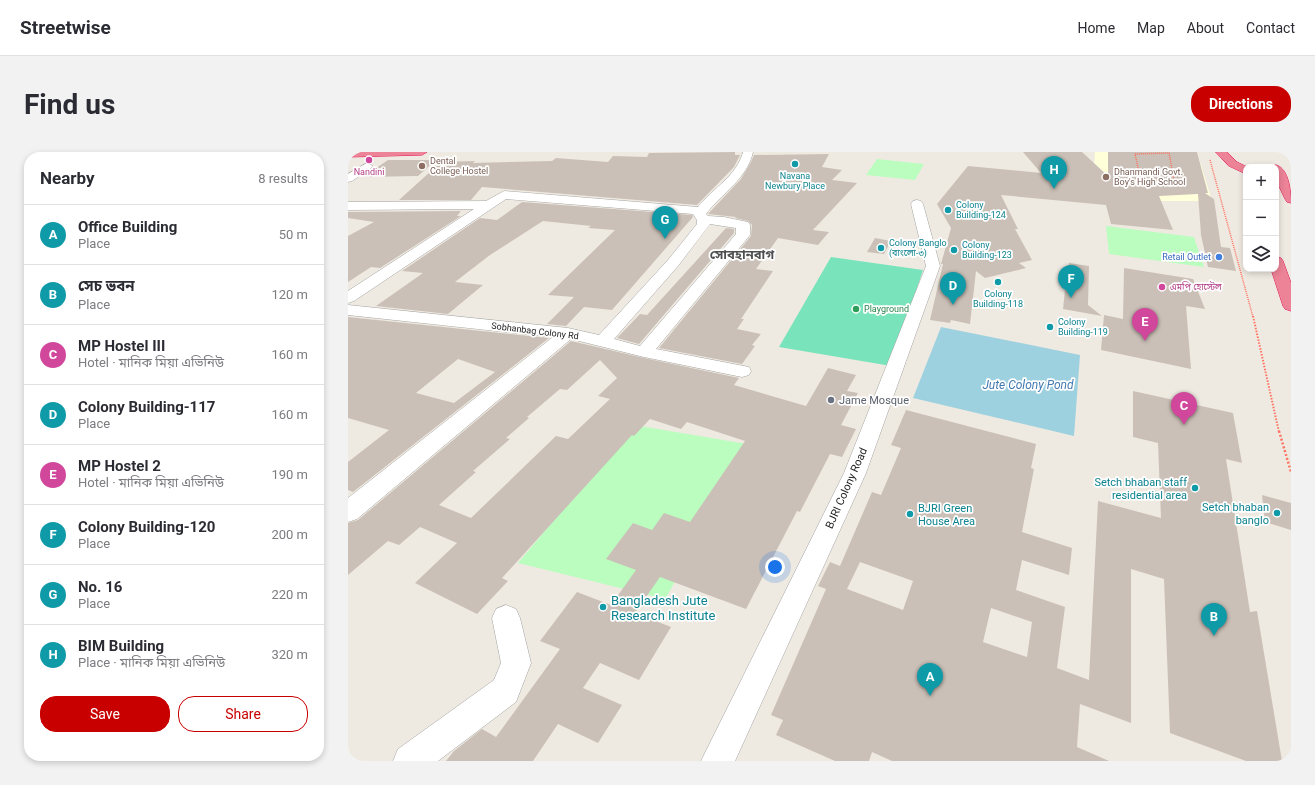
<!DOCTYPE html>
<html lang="en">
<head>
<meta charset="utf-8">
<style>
	body { margin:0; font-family:Roboto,"Noto Sans Bengali",sans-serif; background:#f2f2f3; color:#2b2b33 }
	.controls { position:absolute; right:12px; top:12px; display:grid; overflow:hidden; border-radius:8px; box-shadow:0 2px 6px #0003 }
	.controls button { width:36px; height:36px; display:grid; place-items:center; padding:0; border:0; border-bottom:1px solid #e1e1e2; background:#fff; color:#2b2b33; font:20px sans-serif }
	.you { position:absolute; left:427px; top:415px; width:14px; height:14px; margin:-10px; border:3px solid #fff; border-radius:50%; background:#1a73e8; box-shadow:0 0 0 6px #1a73e833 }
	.badge { display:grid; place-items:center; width:26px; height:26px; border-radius:50%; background:#c90000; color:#fff; font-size:13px; font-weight:700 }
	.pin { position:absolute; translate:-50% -33px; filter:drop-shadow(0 1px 2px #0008) }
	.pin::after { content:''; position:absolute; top:21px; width:14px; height:12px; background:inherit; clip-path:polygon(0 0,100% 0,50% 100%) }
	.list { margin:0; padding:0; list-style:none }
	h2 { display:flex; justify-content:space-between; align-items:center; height:52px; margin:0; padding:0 16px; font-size:17px }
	h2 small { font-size:13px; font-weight:400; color:#7c7c81 }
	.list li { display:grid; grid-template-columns:26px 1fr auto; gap:12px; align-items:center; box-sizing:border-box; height:60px; padding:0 16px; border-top:1px solid #e1e1e2 }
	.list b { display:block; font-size:15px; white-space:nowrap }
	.list p { margin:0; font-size:13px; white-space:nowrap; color:#7c7c81 }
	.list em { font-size:13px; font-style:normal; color:#7c7c81 }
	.actions { display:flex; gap:8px; padding:12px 16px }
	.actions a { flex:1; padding:9px 0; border:1px solid #c90000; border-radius:16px; text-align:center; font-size:14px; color:#c90000 }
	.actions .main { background:#c90000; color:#fff }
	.icon { flex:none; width:22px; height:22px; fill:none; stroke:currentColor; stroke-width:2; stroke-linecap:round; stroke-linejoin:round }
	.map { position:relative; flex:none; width:943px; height:609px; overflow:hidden; border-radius:16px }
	header { display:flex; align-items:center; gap:24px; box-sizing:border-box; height:56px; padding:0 20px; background:#fff; border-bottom:1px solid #e1e1e2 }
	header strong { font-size:19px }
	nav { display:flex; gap:22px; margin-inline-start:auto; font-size:14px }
	.intro { display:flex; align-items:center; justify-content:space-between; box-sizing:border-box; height:96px; padding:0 24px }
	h1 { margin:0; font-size:28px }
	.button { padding:10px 18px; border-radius:16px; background:#c90000; color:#fff; font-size:14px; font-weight:700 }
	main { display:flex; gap:24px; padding:0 24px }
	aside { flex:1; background:#fff; border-radius:16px; box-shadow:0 2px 6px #0003 }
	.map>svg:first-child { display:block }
	.education { fill:#ffffda }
	.park { fill:#bafdbf }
	.pitch { fill:#79e4bb }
	.water { fill:#9ed1e0 }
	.building { fill:#cbc0b7; fill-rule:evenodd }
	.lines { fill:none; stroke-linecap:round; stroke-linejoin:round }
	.minor-casing { stroke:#a3a3a3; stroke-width:1 }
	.highway-casing { stroke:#e3185d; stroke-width:1 }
	.path-far2 { stroke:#ff7262; stroke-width:1.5; stroke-dasharray:1 1; stroke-linecap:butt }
	.path-far1 { stroke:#ff7262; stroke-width:2; stroke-dasharray:1.5 1.5; stroke-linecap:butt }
	.path { stroke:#ff7262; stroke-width:2.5; stroke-dasharray:2 2; stroke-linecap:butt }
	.minor { fill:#fff; fill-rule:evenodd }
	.highway { fill:#ec8396; fill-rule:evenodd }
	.hotel-dot { fill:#d1479c; stroke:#fff; stroke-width:1.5 }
	.culture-dot { fill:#0f9aa8; stroke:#fff; stroke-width:1.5 }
	.education-dot { fill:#8d6e63; stroke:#fff; stroke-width:1.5 }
	.shop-dot { fill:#3f7fe0; stroke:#fff; stroke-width:1.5 }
	.leisure-dot { fill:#2e9e5b; stroke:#fff; stroke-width:1.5 }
	.worship-dot { fill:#6b7280; stroke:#fff; stroke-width:1.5 }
	.labels { text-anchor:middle; stroke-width:3.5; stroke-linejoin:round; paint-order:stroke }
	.far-education-label { font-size:9px; fill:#785e54; stroke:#fff; text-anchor:start }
	.far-hotel-label { font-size:9px; fill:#b23c85; stroke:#fff }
	.far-culture-label { font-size:9px; fill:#0d838f; stroke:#fff; text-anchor:start }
	.far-shop-label { font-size:9px; fill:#366cbe; stroke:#fff; text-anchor:end }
	.far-leisure-label { font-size:9px; fill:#27864d; stroke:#fff; text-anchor:start }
	.far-street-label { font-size:9px; fill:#1c1c1c; stroke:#fff }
	.worship-label { font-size:11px; fill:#5b616d; stroke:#fff; text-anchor:start }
	.culture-label { font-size:11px; fill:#0d838f; stroke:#fff; text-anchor:end }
	.street-label { font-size:11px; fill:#1c1c1c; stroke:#fff }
	.water-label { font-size:12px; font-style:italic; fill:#437ab2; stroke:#fff }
	.far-district-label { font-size:13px; font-weight:bold; fill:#4f4f4f; stroke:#fff }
	.near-culture-label { font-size:13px; fill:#0d838f; stroke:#fff; text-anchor:start }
</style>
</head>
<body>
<header>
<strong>Streetwise</strong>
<nav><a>Home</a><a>Map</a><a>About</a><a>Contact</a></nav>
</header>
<div class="intro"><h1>Find us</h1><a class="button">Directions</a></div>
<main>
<aside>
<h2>Nearby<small>8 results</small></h2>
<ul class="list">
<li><span class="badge" style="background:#0f9aa8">A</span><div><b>Office Building</b><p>Place</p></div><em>50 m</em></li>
<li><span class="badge" style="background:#0f9aa8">B</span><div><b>সেচ ভবন</b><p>Place</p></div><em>120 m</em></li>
<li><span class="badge" style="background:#d1479c">C</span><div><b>MP Hostel III</b><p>Hotel · মানিক মিয়া এভিনিউ</p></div><em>160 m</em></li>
<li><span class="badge" style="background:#0f9aa8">D</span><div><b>Colony Building-117</b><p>Place</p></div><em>160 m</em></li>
<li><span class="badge" style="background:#d1479c">E</span><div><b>MP Hostel 2</b><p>Hotel · মানিক মিয়া এভিনিউ</p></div><em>190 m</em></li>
<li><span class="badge" style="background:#0f9aa8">F</span><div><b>Colony Building-120</b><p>Place</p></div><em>200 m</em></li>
<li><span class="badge" style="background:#0f9aa8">G</span><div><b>No. 16</b><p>Place</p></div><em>220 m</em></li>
<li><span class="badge" style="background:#0f9aa8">H</span><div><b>BIM Building</b><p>Place · মানিক মিয়া এভিনিউ</p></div><em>320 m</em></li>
</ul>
<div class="actions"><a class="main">Save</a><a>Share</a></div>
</aside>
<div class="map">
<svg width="943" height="609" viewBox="0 0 943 609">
	<rect width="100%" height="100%" fill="#efeae1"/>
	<!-- education -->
	<path class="education" d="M747,0h102l15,49h-120z"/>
	<!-- park -->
	<path class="park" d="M529,7l47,5 -9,16 -49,-5z
		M758,74l88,11 10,30 -95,-13z
		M286,273l119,20 -88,154 -147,-36z"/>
	<!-- pitch -->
	<path class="pitch" d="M483,105l92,13 -32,96 -112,-19z"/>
	<!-- water -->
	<path class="water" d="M593,175l139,28 -6,81 -161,-38z"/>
	<!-- building -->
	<path class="building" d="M387,0v3h5l-6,12 -37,38 -215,-18 -11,13h-72l42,-38 34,-1 -2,2 79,-2 4,-3 52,4 5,-6 34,1 2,-4z
		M675,0h59l26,24v-24h89l11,41h-3l9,6 7,48 9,1 6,23 -28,-4 -7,-32 -3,-41 -39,2 14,34 -62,-6 -5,-19 -105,-10 17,34h-3l17,31 -13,3 7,5 -41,10 -9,-7 -6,53 -19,-4 -1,3 -20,-3 13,-56h-2l10,-36 -14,-24 31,-38 73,7z
		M481,2l-7,13 20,3 -10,10 25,3 -44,47 16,2 -11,13 -40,-7 -22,31 17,2 -32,48h3l-7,10 24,5 -9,11 3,1 -13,18 -83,-16 92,-112 1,-11 -4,-4 -13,-3 1,-1 -28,-3 33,-35 10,-17 3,-7z
		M40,8h48l-18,16 -55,1z
		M174,50l170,13 1,2 -81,93 -28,-3 -18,19 -19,-2 27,-27 -26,-2 67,-65 -27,-2 3,-2 -48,-5 -53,34 -35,27 28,3 -35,29 -72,-8 47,-33 -21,-2 78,-53 17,2z
		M113,59l-4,5h4l-81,52 -9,-1 -23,15v-46l26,-14 -26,-4v-6z
		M378,76l8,1v4l-95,111 -22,-6 23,-24 7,1z
		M527,86l16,3 -7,13 -17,-2z
		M721,111l20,3 -1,39 14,11 -39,-7 2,-20 2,2z
		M776,116l69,11 12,30 -19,-3 5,63 -90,-19 3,-35 19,4z
		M0,165l201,21 -196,154 -5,-2v-28l41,-32 -41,-12zM110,207l37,13 -41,31 -38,-10z
		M223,189l73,17 95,20 -5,7 72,21 22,-38 28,7 -9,16 11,2 -17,32 15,4 -14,28 -12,-3 -30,58 -3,-1 -51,98 -86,-32 -25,36 36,14 -32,53 -39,-17 -17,25 39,17 -24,38 -40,-19 -25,37h-87l8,-10 28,-22 14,8 64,-88 -20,-8 37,-49 34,13 25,-35 -30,-11 27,-36 19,7 12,-17 26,9 55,-81 -58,-19 -6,7 -31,-10 -16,17 -2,-1 -130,143 6,3 -31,33 -62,-31 42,-40 -37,-16 -21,18 -11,-4 -40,34v-52l10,-3zM252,208l17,18 -19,18 12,3 -42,40 -12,-3 -85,82 -32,-13 37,-33 -3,-1 37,-32 -4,-1 23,-20 -2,-1 33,-28 7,1z
		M785,239l100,22 9,50 -16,-4 24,153 7,-1 25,150h-36l-76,-28 -6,-154 -33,-10v154l-51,-19 -3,43 32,14h-217l-20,-9 -3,9h-34l-59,-26 7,-15 -12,-5 55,-126 -8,-3 12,-24 10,4 32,-74 9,3 20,-47 -10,-3 15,-35 130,34 -5,24 3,1 -12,63 50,16 -3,27 -47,-15 -6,30 49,17 -8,61 32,12 9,-179 63,17 -3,-75 -25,-6zM512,410l53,19 -10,29 -56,-21zM643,456l41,14 -5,35 -44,-15z
		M914,343l29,8v27l-26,-8z"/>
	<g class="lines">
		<!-- minor casing -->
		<g class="minor-casing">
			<path id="minor" d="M395,0h10c-6,27 -31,41 -47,62l2,2 16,1 24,5 2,3v10l-94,114 93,18 2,4 -2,4 -7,2 -98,-20 -73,-18 -214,180 -9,3v-24l205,-161 -205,-22v-10l220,23 31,7 69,-75 29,-36v-4l-4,-6 -187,-15 -152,102 -6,2v-12l126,-82 -126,1v-8l138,-1 18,-10 194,16c15,-19 39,-31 45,-55zM362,72l26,4v6l-96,112 -26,-7 64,-73z
				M19,11l6,3 -2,2 -19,13 -4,1v-8z
				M569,48l4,1 2,3 17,62 -74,207 -131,288h-34l143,-288 82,-207 -15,-62 2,-3z
				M158,453l10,4 4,9 11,45 -15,39 -78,59h-45l5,-12 96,-69 7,-17 -9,-45 4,-9z"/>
		</g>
		<!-- highway casing -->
		<g class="highway-casing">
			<path id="highway" d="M0,0h79l-5,3 -74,2z
				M868,0h11l10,10 10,5 -1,7 -17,-8z
				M928,13c13,3 15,27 15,38l-4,-1 -2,-3 -9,-19v-13h-5z
				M928,105l5,1 2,3 8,22v28l-6,-2 -2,-3 -12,-37h5z"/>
		</g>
		<!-- path-far2 -->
		<path class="path-far2" d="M821,1l5,27 -33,1 -6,-27z
			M862,8l43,157"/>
		<!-- path-far1 -->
		<path class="path-far1" d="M905,164l26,116"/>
		<!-- path -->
		<path class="path" d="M931,279l12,41"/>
		<!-- minor -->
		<use href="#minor" class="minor"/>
		<!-- highway -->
		<use href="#highway" class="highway"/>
	</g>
	<!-- markers -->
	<g class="hotel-dot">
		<circle cx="21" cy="8" r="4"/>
		<circle cx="814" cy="135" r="4"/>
	</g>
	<g class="culture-dot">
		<circle cx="447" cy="12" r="4"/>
		<circle cx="600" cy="58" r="4"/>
		<circle cx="533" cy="96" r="4"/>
		<circle cx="606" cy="98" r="4"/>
		<circle cx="650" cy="130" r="4"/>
		<circle cx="702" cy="175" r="4"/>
		<circle cx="847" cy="336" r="4"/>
		<circle cx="929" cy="361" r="4"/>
		<circle cx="562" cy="362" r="4"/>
		<circle cx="255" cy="455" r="4"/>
	</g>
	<g class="education-dot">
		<circle cx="74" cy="14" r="4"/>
		<circle cx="758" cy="25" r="4"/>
	</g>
	<circle class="shop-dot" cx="871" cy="105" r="4"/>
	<circle class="leisure-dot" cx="508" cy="157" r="4"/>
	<circle class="worship-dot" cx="483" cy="248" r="4"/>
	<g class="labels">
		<!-- far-education labels -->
		<g class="far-education-label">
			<text x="82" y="12">Dental<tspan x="82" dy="10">College Hostel</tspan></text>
			<text x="766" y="23">Dhanmandi Govt.<tspan x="766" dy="10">Boy's High School</tspan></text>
		</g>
		<!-- far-hotel labels -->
		<g class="far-hotel-label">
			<text x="21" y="23">Nandini</text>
			<text x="822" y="138" text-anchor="start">এমপি হোস্টেল</text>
		</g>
		<!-- far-culture labels -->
		<g class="far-culture-label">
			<text x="447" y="27" text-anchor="middle">Navana<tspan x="447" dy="10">Newbury Place</tspan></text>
			<text x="608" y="56">Colony<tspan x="608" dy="10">Building-124</tspan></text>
			<text x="541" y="94">Colony Banglo<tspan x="541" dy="10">(বাংলো-৩)</tspan></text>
			<text x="614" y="96">Colony<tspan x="614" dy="10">Building-123</tspan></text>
			<text x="650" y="145" text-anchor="middle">Colony<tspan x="650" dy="10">Building-118</tspan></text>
			<text x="710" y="173">Colony<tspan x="710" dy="10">Building-119</tspan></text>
		</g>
		<!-- far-shop labels -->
		<g class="far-shop-label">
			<text x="863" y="108">Retail Outlet</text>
		</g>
		<!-- far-leisure labels -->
		<g class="far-leisure-label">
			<text x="516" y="160">Playground</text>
		</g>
		<!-- far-street labels -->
		<g class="far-street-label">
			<text transform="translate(187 179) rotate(7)" y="3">Sobhanbag Colony Rd</text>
		</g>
		<!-- worship labels -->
		<g class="worship-label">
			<text x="491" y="252">Jame Mosque</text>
		</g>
		<!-- culture labels -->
		<g class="culture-label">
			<text x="839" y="334">Setch bhaban staff<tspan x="839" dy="13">residential area</tspan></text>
			<text x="921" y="359">Setch bhaban<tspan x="921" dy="13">banglo</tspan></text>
			<text x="570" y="360" text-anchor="start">BJRI Green<tspan x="570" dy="13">House Area</tspan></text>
		</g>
		<!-- street labels -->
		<g class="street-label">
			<text transform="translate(498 336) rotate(-66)" y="4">BJRI Colony Road</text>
		</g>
		<!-- water labels -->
		<g class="water-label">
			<text x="680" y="237">Jute Colony Pond</text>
		</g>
		<!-- far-district labels -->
		<g class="far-district-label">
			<text x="394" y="107">সোবহানবাগ</text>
		</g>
		<!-- near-culture labels -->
		<g class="near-culture-label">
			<text x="263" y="453">Bangladesh Jute<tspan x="263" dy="15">Research Institute</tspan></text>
		</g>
	</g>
</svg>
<div class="controls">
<button>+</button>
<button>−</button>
<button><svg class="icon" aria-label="layers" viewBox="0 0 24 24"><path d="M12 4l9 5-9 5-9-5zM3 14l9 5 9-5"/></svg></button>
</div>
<div class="you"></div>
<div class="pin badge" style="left:582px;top:544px;background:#0f9aa8">A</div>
<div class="pin badge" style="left:866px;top:484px;background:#0f9aa8">B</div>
<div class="pin badge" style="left:836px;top:273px;background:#d1479c">C</div>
<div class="pin badge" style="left:605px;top:153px;background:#0f9aa8">D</div>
<div class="pin badge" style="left:797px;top:189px;background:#d1479c">E</div>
<div class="pin badge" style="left:723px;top:146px;background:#0f9aa8">F</div>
<div class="pin badge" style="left:317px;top:87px;background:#0f9aa8">G</div>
<div class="pin badge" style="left:706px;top:37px;background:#0f9aa8">H</div>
</div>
</main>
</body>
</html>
